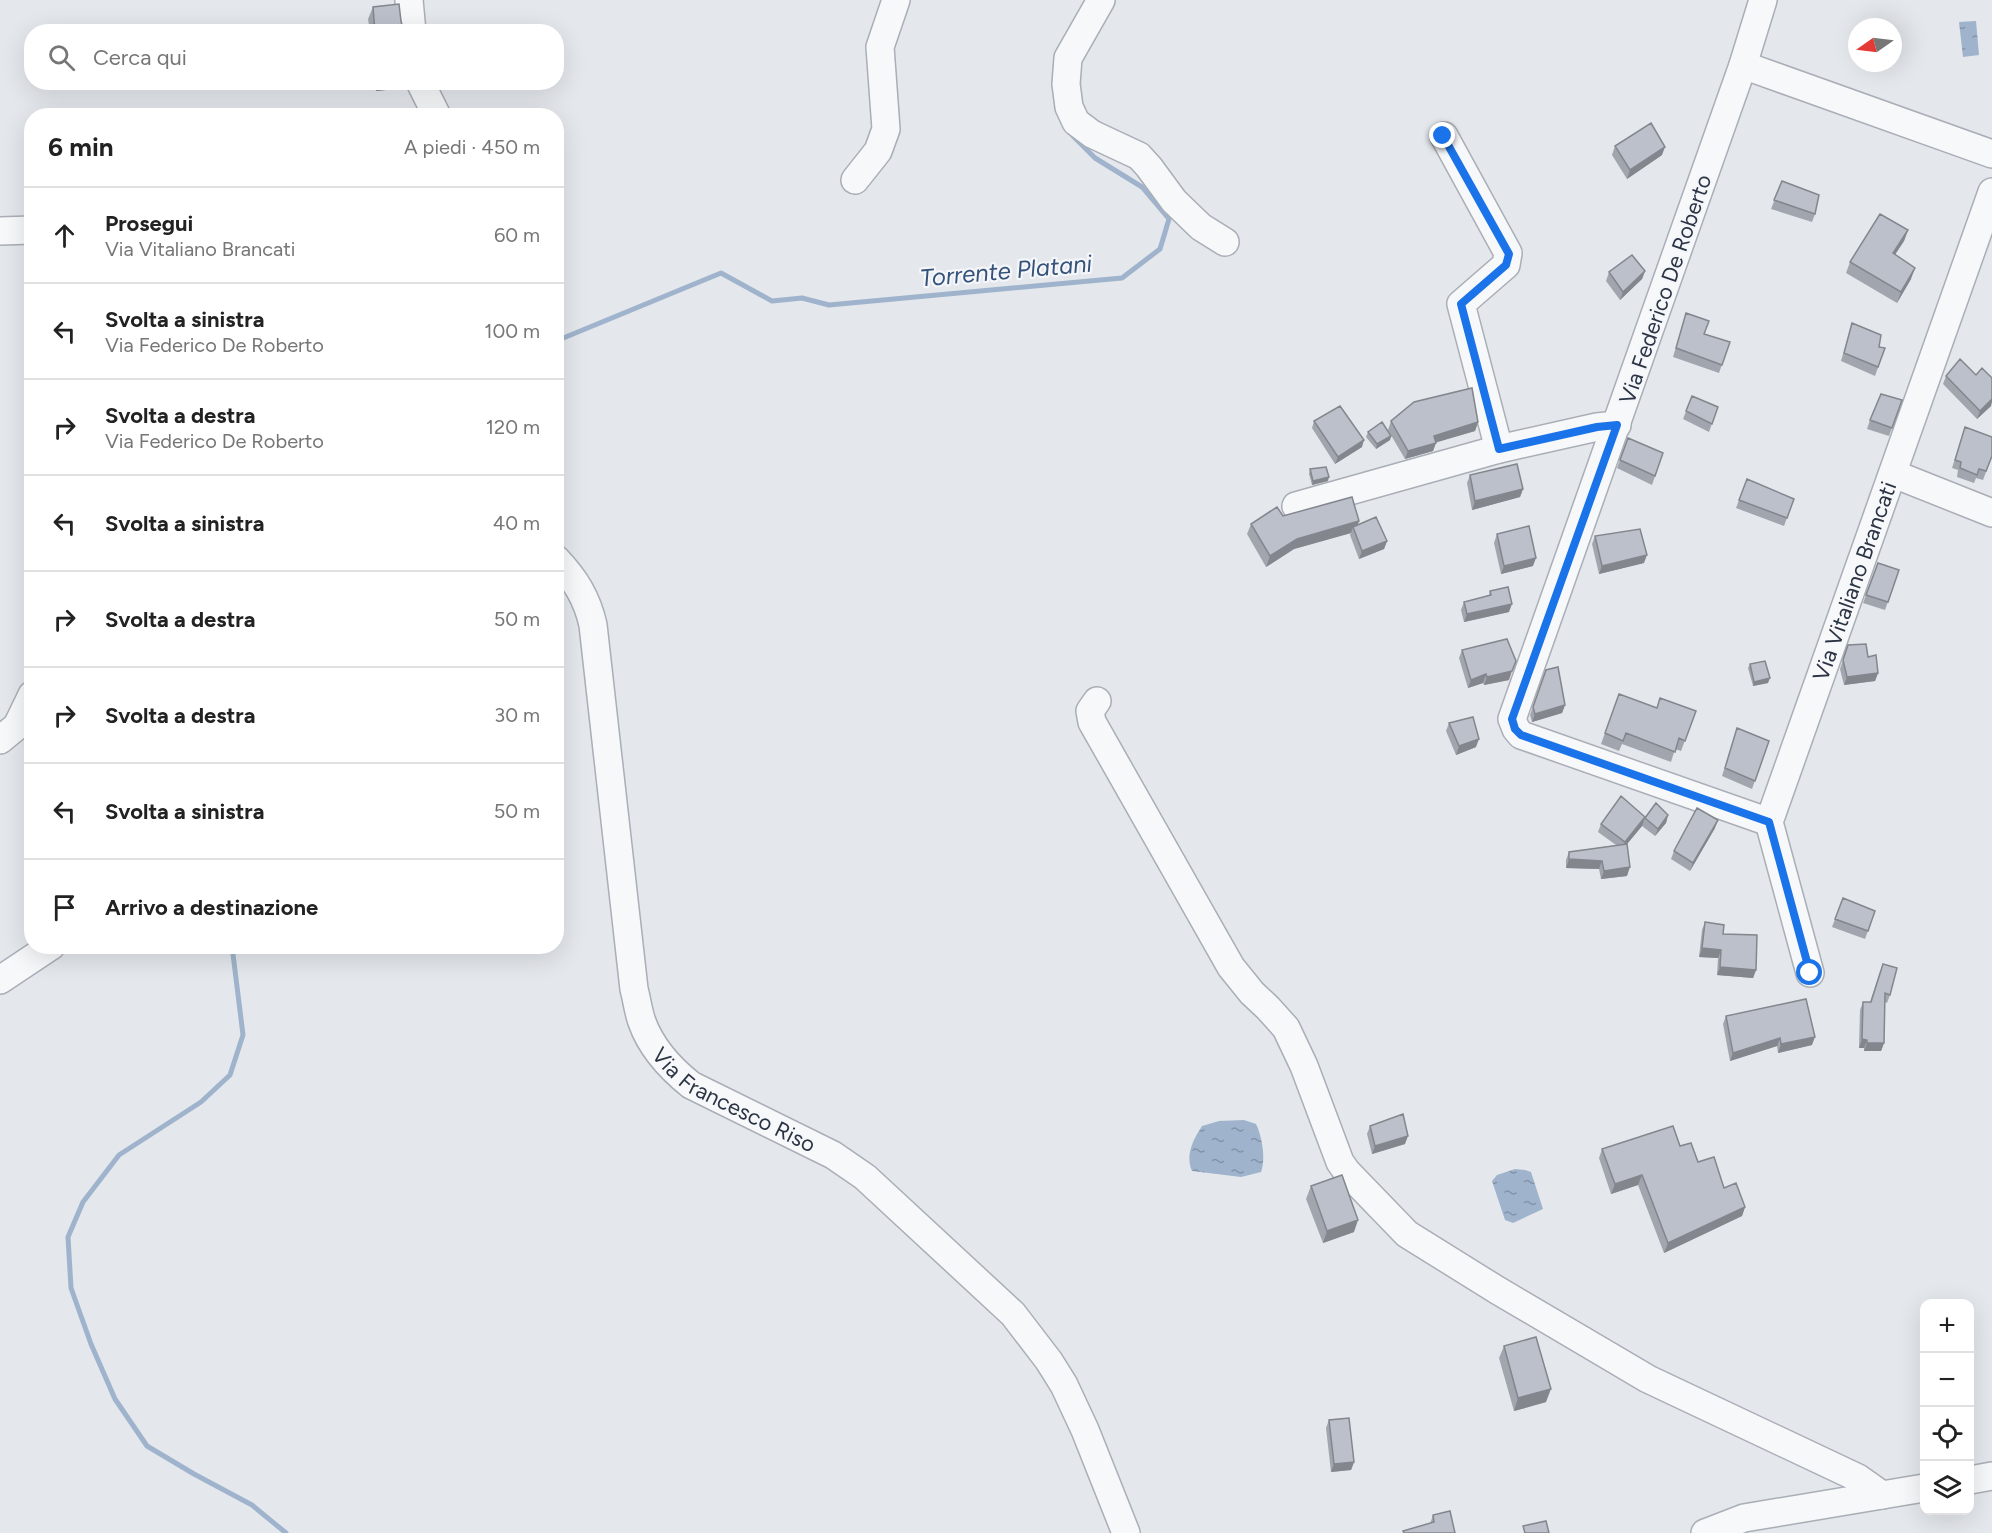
<!DOCTYPE html>
<html lang="it">
<head>
<meta charset="utf-8">
<style>
	body { margin:0; font-family:Figtree,sans-serif; background:#f2f2f2; color:#222 }
	.controls { position:absolute; right:18px; bottom:18px; display:grid; overflow:hidden; border-radius:12px; box-shadow:0 6px 24px #0002 }
	.controls button { width:54px; height:54px; display:grid; place-items:center; padding:0; border:0; border-bottom:2px solid #e0e0e0; background:#fff; color:#222; font:30px sans-serif }
	.compass { position:absolute; left:1848px; top:18px; width:54px; height:54px; border-radius:50%; background:#fff; box-shadow:0 6px 24px #0002; rotate:256deg }
	.stop { position:absolute; width:18px; height:18px; margin:-14px; border:4px solid #1a73e8; border-radius:50%; background:#fff }
	.stop.end { background:#1a73e8; border-color:#fff; box-shadow:0 2px 6px #0008 }
	.list { margin:0; padding:0; list-style:none }
	h2 { display:flex; justify-content:space-between; align-items:center; height:78px; margin:0; padding:0 24px; font-size:26px }
	h2 small { font-size:20px; font-weight:400; color:#767676 }
	.list li { display:grid; grid-template-columns:39px 1fr auto; gap:18px; align-items:center; box-sizing:border-box; height:96px; padding:0 24px; border-top:2px solid #e0e0e0 }
	.list b { display:block; font-size:22px; white-space:nowrap }
	.list p { margin:0; font-size:20px; white-space:nowrap; color:#767676 }
	.list em { font-size:20px; font-style:normal; color:#767676 }
	.icon { flex:none; width:33px; height:33px; fill:none; stroke:currentColor; stroke-width:2; stroke-linecap:round; stroke-linejoin:round }
	.map { position:relative; flex:none; width:1992px; height:1533px; overflow:hidden }
	.search { position:absolute; background:#fff; box-shadow:0 6px 24px #0002; left:24px; top:24px; width:540px; height:66px; display:flex; align-items:center; gap:15px; box-sizing:border-box; padding:0 21px; border-radius:24px; color:#767676; font-size:22px }
	.panel { position:absolute; background:#fff; box-shadow:0 6px 24px #0002; left:24px; top:108px; width:540px; height:846px; border-radius:24px }
	.map>svg:first-child { display:block }
	.water { fill:url(#water-ripples) }
	.lines { fill:none; stroke-linecap:round; stroke-linejoin:round }
	.stream { stroke:#9fb4cc; stroke-width:5 }
	.minor-casing { stroke:#a9aeb7; stroke-width:30 }
	.minor { stroke:#f7f8fa; stroke-width:27 }
	.wall { fill:#a1a5ae }
	.shaded-wall { fill:#83868d }
	.building { fill:#bbc0ca; stroke:#83868d; stroke-width:1.5 }
	.route { stroke:#1a73e8; stroke-width:8 }
	.labels { text-anchor:middle; stroke-width:4.5; stroke-linejoin:round; paint-order:stroke }
	.street-label { font-size:22px; fill:#2b3445; stroke:#f4f6f9 }
	.water-label { font-size:24px; font-style:italic; fill:#34527a; stroke:#f4f6f9 }
</style>
</head>
<body>
<div class="map">
<svg width="1992" height="1533" viewBox="0 0 1992 1533">
	<defs>
		<pattern id="water-ripples" width="26" height="14" patternUnits="userSpaceOnUse" patternTransform="scale(1.5)"><rect width="26" height="14" fill="#9fb4cc"/><path d="M2 4q2-2 4 0t4 0M15 11q2-2 4 0t4 0" fill="none" stroke="#8293a7"/></pattern>
	</defs>
	<rect width="100%" height="100%" fill="#e4e7ec"/>
	<!-- water -->
	<path class="water" d="M1976,21l3,34 -16,2 -4,-35z
		M1244,1120l12,4c6,12 10,35 5,48l-20,5 -49,-6c-7,-16 1,-31 10,-45l17,-5z
		M1515,1169l10,1 6,2 12,37 -30,14 -8,-3 -13,-39 5,-6z"/>
	<g class="lines">
		<!-- stream -->
		<path class="stream" d="M556,341l165,-68 51,28 30,-3 27,7 293,-27 38,-29 9,-30 -27,-32 -47,-29 -22,-22
			M232,946l11,89 -13,40 -29,27 -82,53 -36,47 -15,35 3,51 20,56 24,55 32,47 47,28 58,31 34,28"/>
		<!-- minor casing -->
		<g class="minor-casing">
			<g id="minor">
				<path d="M409,0l3,32"/>
				<path d="M1101,0l-33,58 -2,26 3,23 7,15 16,12 47,22 10,11 25,34 27,26 24,15"/>
				<path d="M1763,0l-20,65 -231,654 4,10 5,6 248,87"/>
				<path d="M1743,65l249,89"/>
				<path d="M420,82l17,34"/>
				<path d="M1444,136l64,117 -2,12 -45,39 38,145"/>
				<path d="M855,180l23,-29 8,-22 -6,-82 16,-47"/>
				<path d="M0,231l32,-1"/>
				<path d="M1894,474l98,39"/>
				<path d="M1296,506l203,-57 98,-22 20,-2"/>
				<path id="s1" d="M556,559c19,20 31,39 37,66l41,364c3,11 4,22 8,33 9,25 29,47 49,63l142,70 32,22 148,137 36,47 15,24 21,45 41,103"/>
				<path d="M1097,701l-7,10 2,11 139,245 21,26 16,15 18,20 18,38 36,96 7,10 60,62 90,56 151,89 210,99 24,17"/>
				<path d="M0,740l17,-14 15,-31"/>
				<path id="s2" d="M1810,973l-41,-151 223,-630"/>
				<path d="M0,980l51,-34"/>
				<path d="M1970,1480l22,-4"/>
				<path d="M1705,1533l39,-15 180,-30"/>
			</g>
		</g>
		<!-- minor -->
		<use href="#minor" class="minor"/>
	</g>
	<!-- wall -->
	<path class="wall" d="M373,7l28,14 3,11h-34l-2,-13z
		M375,82h32l-2,6 -29,3z
		M1615,146l47,9 -35,24 -15,-24z
		M1782,181l33,33 -3,8 -41,-13z
		M1908,230l-4,11 -9,13 16,25 -14,24 -51,-30 4,-11z
		M1645,271l-3,8 -22,21 -14,-19 3,-9z
		M1686,313l18,21 26,8 -11,31 -46,-16z
		M1852,323l27,24 6,1 -10,28 -34,-15z
		M1976,375l15,31 -14,13 -34,-35 3,-8z
		M1692,396l26,11 -9,25 -26,-13z
		M1902,400l-13,36 -22,-7 3,-9z
		M1314,421l48,26 -27,17 -23,-36z
		M1391,421l87,1 -3,9 -39,11 -3,9 -28,8 -17,-29z
		M1965,427l27,29 -9,24 -7,-2 -2,5 -17,-6 1,-7 -6,-2z
		M1368,432l23,4 -1,4 -14,9 -10,-12z
		M1628,438l35,15 -11,32 -35,-17z
		M1310,469l18,12 -16,4 -3,-11z
		M1470,475l53,14 -3,8 -48,13 -5,-27z
		M1794,499l-10,27 -48,-18 3,-8z
		M1359,521l-1,4 29,16 -3,8 -25,10 -9,-24 1,-2 -57,16 -28,18 -19,-33 4,-10z
		M1497,534l36,32 -32,8 -7,-31z
		M1595,536l49,27 -45,11 -7,-30z
		M1878,563l21,7 -14,40 -22,-7z
		M1490,591l19,21 -45,10 -3,-12 3,-8 25,-7z
		M1848,645l20,12 10,16 -3,8 -31,4 -4,-16z
		M1462,650l47,30 -25,5 -1,-2 -15,5 -9,-30z
		M1750,664l18,19 -15,3 -5,-18z
		M1546,670l19,35 -3,8 -30,9 -2,-7z
		M1619,694l38,14 3,-10 36,13 -15,40 -6,-2 -4,13 -49,-18 -3,7 -18,-7z
		M1449,723l27,24 -20,8 -10,-24z
		M1737,728l32,13 -17,48 -30,-13z
		M1668,815l-2,8 -11,13 -13,-10 -15,18v32l-26,3 -2,-10 -33,-1v-8l3,-8 47,-7 -18,-13 3,-8z
		M1715,828l-25,43 -19,-12 3,-8z
		M1843,898l32,13 -10,28 -33,-12z
		M1705,922l18,12 33,36 -3,8 -36,-3 1,-17 -19,-1 3,-27z
		M1880,972l10,23 -3,8 -2,-1 -1,41 -3,8h-17v-3h-5l1,-38 3,-8h7z
		M1726,1016l86,29 -34,8 -1,-7 -47,15 -7,-37z
		M1370,1126l35,18 -33,10 -5,-20z
		M1602,1149l96,13 26,26 21,19 -3,9 -78,37 -26,-68 -27,9 -12,-36z
		M1311,1186l43,46 -31,11 -17,-44z
		M1504,1346l42,56 -32,9 -15,-53z
		M1329,1420l25,42 -3,8 -20,2 -5,-44z
		M1433,1515l22,18h-52v-2l27,-7z"/>
	<!-- shaded-wall -->
	<path class="shaded-wall" d="M379,82h28l-2,6 -29,3z
		M467,82h28l-2,5 -28,2z
		M1665,147l-3,8 -35,24 3,-9z
		M1908,230l-4,11 -15,23 4,-11z
		M1915,268l-4,11 -14,24 4,-11z
		M1645,271l-3,8 -22,21 3,-8z
		M1992,396v6l-1,4 -14,13 3,-8z
		M1478,422l-3,9 -44,13 3,-8z
		M1391,436l-1,4 -14,9 1,-5z
		M1364,440l-2,7 -27,17 3,-7z
		M1436,443l-3,8 -28,8 3,-8z
		M1329,477l-1,4 -16,4 1,-4z
		M1523,489l-3,8 -48,13 3,-9z
		M1359,521l-4,10 -2,-4 -2,6 -57,16 -28,18 4,-11 27,-17z
		M1387,541l-3,8 -25,10 3,-8z
		M1647,555l-3,8 -45,11 3,-8z
		M1536,558l-3,8 -32,8 3,-8z
		M1512,604l-3,8 -45,10 3,-8z
		M1512,671l-3,9 -25,5 3,-8z
		M1878,673l-3,8 -31,4 3,-8z
		M1486,674l-3,9 -15,5 3,-8z
		M1770,678l-2,5 -15,3 1,-4z
		M1565,705l-3,8 -30,9 3,-8z
		M1479,739l-3,8 -20,8 3,-9z
		M1668,815l-2,8 -11,13 3,-7z
		M1645,817l-3,9 -20,24 3,-8z
		M1718,820l-3,8 -25,43 3,-8z
		M1569,859l33,2 -3,8 -33,-1z
		M1630,867l-3,9 -26,3 3,-8z
		M1702,948l19,2 -3,8 -19,-1z
		M1720,967l36,3 -3,8 -36,-3z
		M1815,1037l-3,8 -34,8 3,-9z
		M1780,1038l-3,8 -47,15 3,-8z
		M1862,1039l5,1 -3,8h-5z
		M1867,1043h17l-3,8h-17z
		M1408,1136l-3,8 -33,10 3,-8z
		M1642,1175l-4,10 -27,9 4,-10z
		M1745,1207l-3,9 -78,37 4,-10z
		M1358,1220l-4,12 -31,11 4,-12z
		M1551,1389l-5,13 -32,9 4,-13z
		M1354,1462l-3,8 -20,2 3,-8z"/>
	<!-- building -->
	<path class="building" d="M399,4l2,17 3,11h-29l-2,-25z
		M491,30l1,2h-17z
		M1651,123l14,24 -35,23 -15,-24z
		M1782,181l37,14 -4,19 -41,-14z
		M1880,214l28,16 -15,23 22,15 -14,24 -51,-30z
		M1632,255l13,16 -22,21 -14,-20z
		M1686,313l23,8 -5,13 26,8 -8,23 -46,-17z
		M1852,323l29,12 -2,12 6,1 -7,19 -34,-14z
		M1960,359l16,16 6,-7 10,10v21l-12,12 -34,-35z
		M1472,388l6,34 -44,14 2,7 -28,8 -17,-30 23,-19z
		M1881,394l21,6 -10,28 -22,-8z
		M1692,396l26,11 -6,17 -26,-13z
		M1340,406l24,34 -26,17 -24,-36z
		M1382,422l9,14 -14,8 -9,-12z
		M1965,427l27,10v19l-6,15 -7,-2 -2,6 -17,-7 1,-6 -6,-2z
		M1628,438l35,15 -8,23 -35,-16z
		M1517,464l6,25 -48,12 -5,-26z
		M1326,467l3,10 -16,4 -3,-12z
		M1747,479l47,20 -7,19 -48,-18z
		M1352,497l7,24 -62,18 -27,17 -19,-32 26,-17 6,9z
		M1376,517l11,24 -25,10 -9,-24z
		M1529,526l7,32 -32,8 -7,-32z
		M1640,529l7,26 -45,11 -7,-30z
		M1878,563l21,7 -11,32 -22,-7z
		M1508,587l4,17 -45,10 -3,-12 27,-7 -1,-4z
		M1507,639l9,22 -4,10 -25,6 -1,-3 -15,6 -9,-30z
		M1866,644l2,13 8,-2 2,18 -31,4 -4,-17 5,-15z
		M1765,661l5,17 -16,4 -4,-18z
		M1558,667l7,38 -30,9 -2,-7 13,-37z
		M1619,694l38,14 3,-10 36,13 -11,30 -6,-3 -4,14 -49,-19 -3,8 -18,-8z
		M1473,717l6,22 -20,7 -10,-23z
		M1737,728l32,13 -14,40 -30,-13z
		M1621,796l24,21 -20,25 -24,-18z
		M1656,803l12,12 -10,14 -13,-11z
		M1697,808l21,12 -25,43 -19,-12z
		M1627,844l3,23 -26,4 -2,-10 -33,-2v-7z
		M1843,898l32,13 -7,20 -33,-12z
		M1705,922l19,3 -1,9 34,1 -1,35 -36,-3 1,-17 -19,-2z
		M1883,964l14,4 -7,27 -5,-2 -1,50h-17v-3l-5,-1 1,-37h8z
		M1806,999l9,38 -34,7 -1,-6 -47,15 -7,-37z
		M1403,1114l5,22 -33,10 -5,-20z
		M1673,1126l7,20 11,-3 7,19 16,-5 10,31 12,-5 9,24 -77,36 -26,-68 -27,9 -13,-35z
		M1342,1175l16,45 -31,11 -16,-45z
		M1536,1337l15,52 -33,9 -14,-52z
		M1349,1418l5,44 -20,2 -5,-44z
		M1450,1511l5,22h-51l-1,-2 31,-9 -1,-7z
		M1546,1521l3,12h-24l-2,-7z"/>
	<g class="lines">
		<!-- route -->
		<path class="route" d="M1443,136l66,118 -3,11 -45,39 38,145 98,-22 20,-2 -105,294 3,10 6,6 248,87 41,151"/>
	</g>
	<g class="labels">
		<!-- street labels -->
		<g class="street-label">
			<text transform="translate(1665 289) rotate(-71)" y="8">Via Federico De Roberto</text>
			<text dy="8" stroke="none"><textPath href="#s2" startOffset="412">Via Vitaliano Brancati</textPath></text>
			<text dy="8" stroke="none"><textPath href="#s1" startOffset="602">Via Francesco Riso</textPath></text>
		</g>
		<!-- water labels -->
		<g class="water-label">
			<text transform="translate(1006 271) rotate(-5)" y="8">Torrente Platani</text>
		</g>
	</g>
</svg>
<div class="controls">
<button>+</button>
<button>−</button>
<button><svg class="icon" aria-label="locate" viewBox="0 0 24 24"><circle cx="12" cy="12" r="6"/><path d="M12 2v4M12 18v4M2 12h4M18 12h4"/></svg></button>
<button><svg class="icon" aria-label="layers" viewBox="0 0 24 24"><path d="M12 4l9 5-9 5-9-5zM3 14l9 5 9-5"/></svg></button>
</div>
<svg class="compass" viewBox="-18 -18 36 36"><path d="M0-13l5 13h-10z" fill="#e53935"/><path d="M0 13l5-13h-10z" fill="#767676"/></svg>
<div class="stop" style="left:1810px;top:973px"></div>
<div class="stop end" style="left:1443px;top:136px"></div>
<div class="search"><svg class="icon" aria-label="search" viewBox="0 0 24 24"><circle cx="10" cy="10" r="6"/><path d="M15 15l6 6"/></svg>Cerca qui</div>
<section class="panel">
<h2>6 min<small>A piedi · 450 m</small></h2>
<ul class="list">
<li><svg class="icon" aria-label="ahead" viewBox="0 0 24 24"><path d="M12 20V5M6 11l6-6 6 6"/></svg><div><b>Prosegui</b><p>Via Vitaliano Brancati</p></div><em>60 m</em></li>
<li><svg class="icon" aria-label="left" viewBox="0 0 24 24"><path d="M17 20v-9H6M10 6l-5 5 5 5"/></svg><div><b>Svolta a sinistra</b><p>Via Federico De Roberto</p></div><em>100 m</em></li>
<li><svg class="icon" aria-label="right" viewBox="0 0 24 24"><path d="M7 20v-9h11M14 6l5 5-5 5"/></svg><div><b>Svolta a destra</b><p>Via Federico De Roberto</p></div><em>120 m</em></li>
<li><svg class="icon" aria-label="left" viewBox="0 0 24 24"><path d="M17 20v-9H6M10 6l-5 5 5 5"/></svg><div><b>Svolta a sinistra</b></div><em>40 m</em></li>
<li><svg class="icon" aria-label="right" viewBox="0 0 24 24"><path d="M7 20v-9h11M14 6l5 5-5 5"/></svg><div><b>Svolta a destra</b></div><em>50 m</em></li>
<li><svg class="icon" aria-label="right" viewBox="0 0 24 24"><path d="M7 20v-9h11M14 6l5 5-5 5"/></svg><div><b>Svolta a destra</b></div><em>30 m</em></li>
<li><svg class="icon" aria-label="left" viewBox="0 0 24 24"><path d="M17 20v-9H6M10 6l-5 5 5 5"/></svg><div><b>Svolta a sinistra</b></div><em>50 m</em></li>
<li><svg class="icon" aria-label="arrive" viewBox="0 0 24 24"><path d="M6 21V4h12l-3 4 3 4H6"/></svg><div><b>Arrivo a destinazione</b></div></li>
</ul>
</section>
</div>
</body>
</html>
